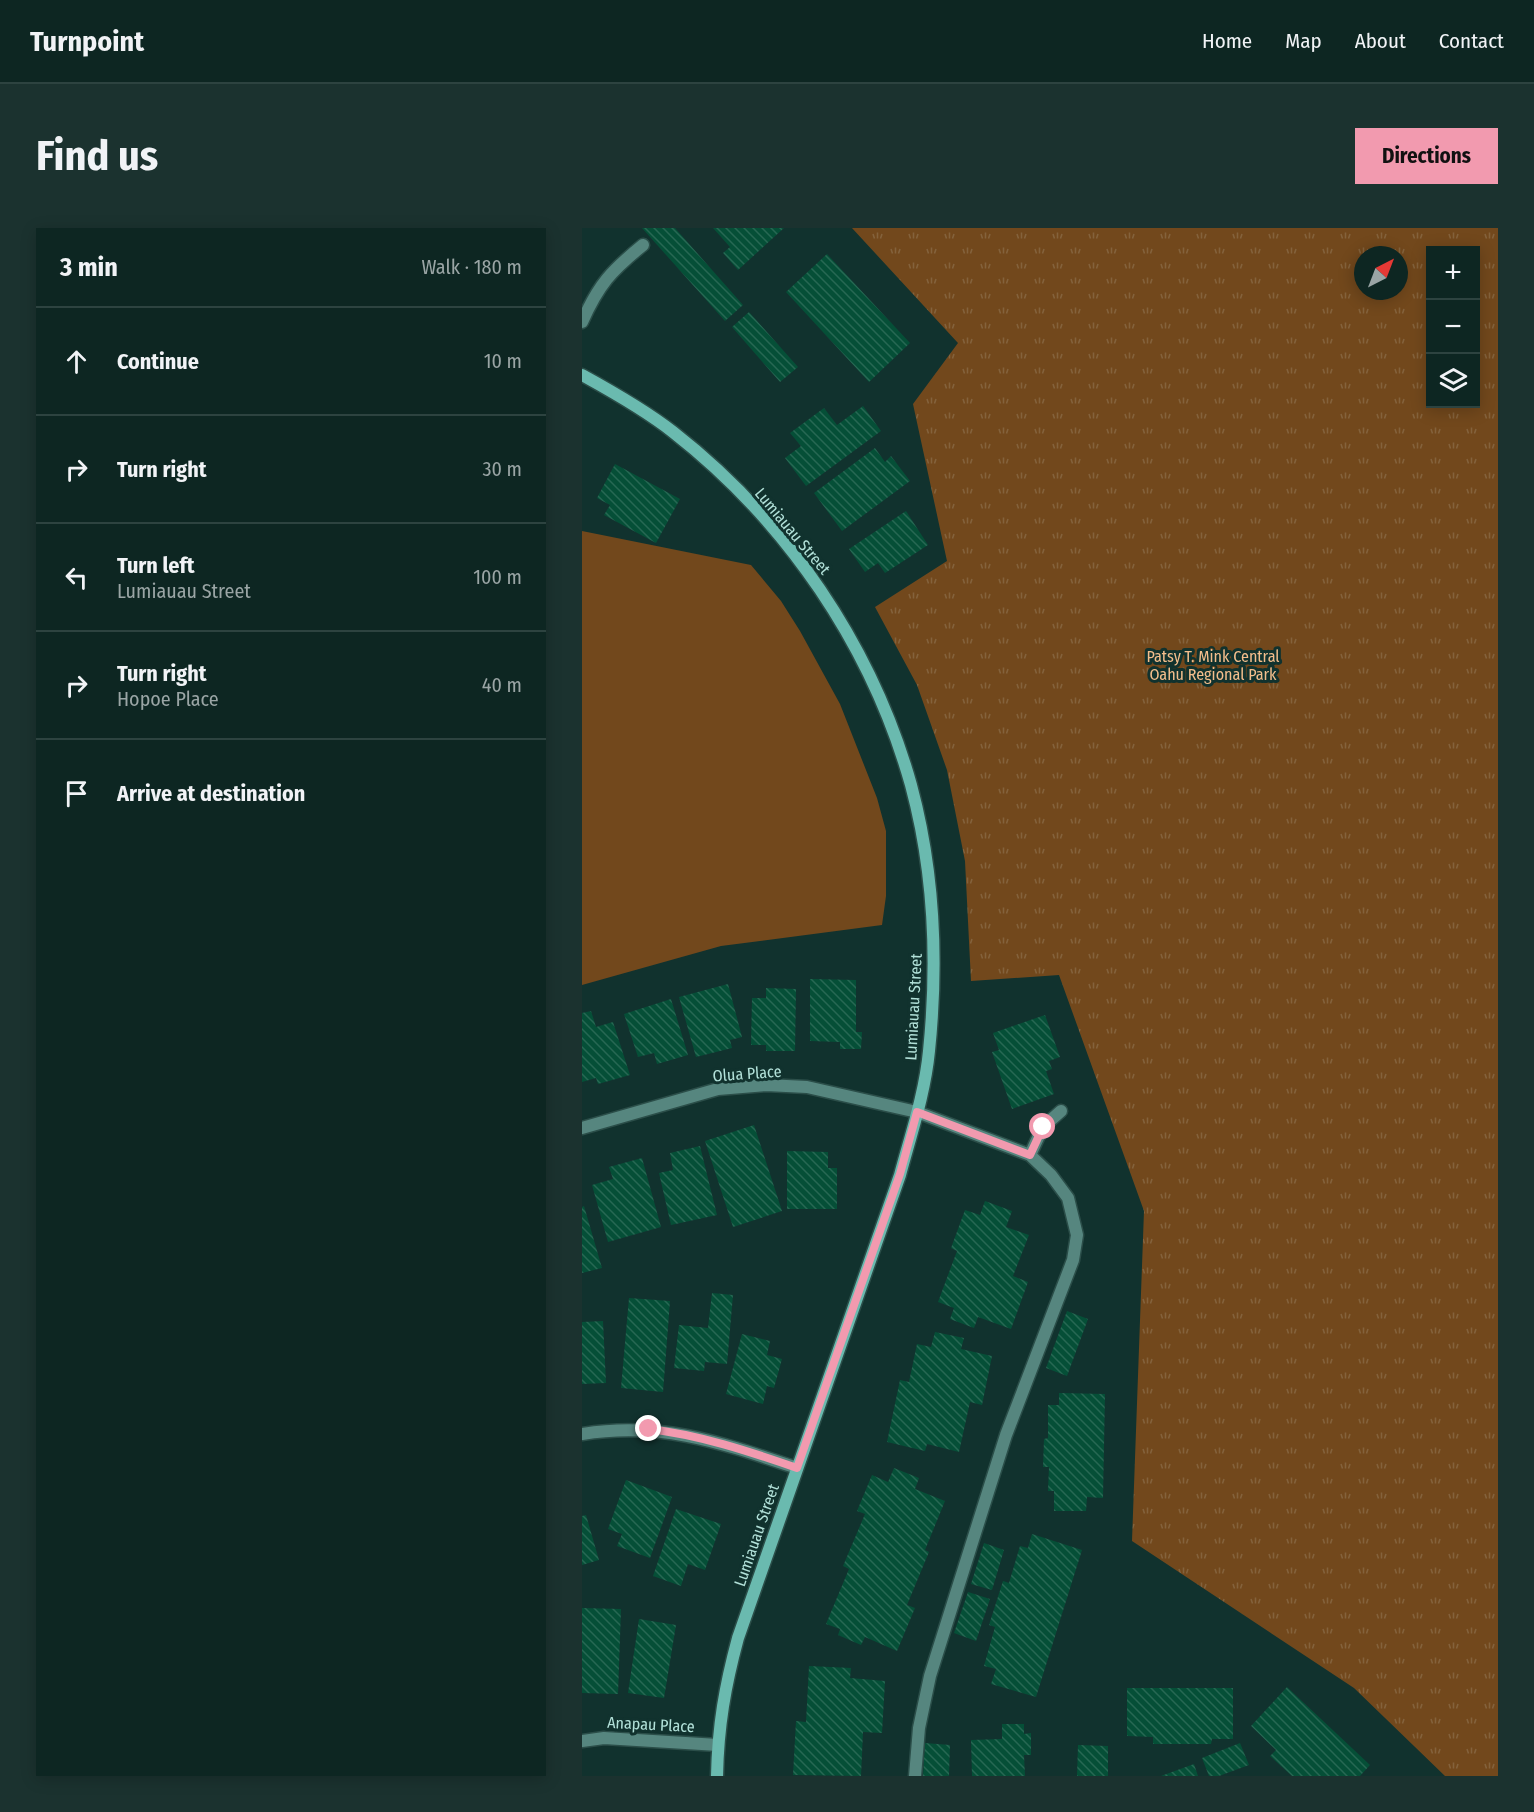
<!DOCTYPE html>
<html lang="en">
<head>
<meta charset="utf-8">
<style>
	body { margin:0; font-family:"Fira Sans Condensed",sans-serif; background:#1b322f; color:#f1f3f6 }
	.controls { position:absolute; right:18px; top:18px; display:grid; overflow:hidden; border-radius:0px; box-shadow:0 3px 15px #0003 }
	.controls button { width:54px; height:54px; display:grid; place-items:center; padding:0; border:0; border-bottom:2px solid #2d4340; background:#0d2622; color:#f1f3f6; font:30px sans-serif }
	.compass { position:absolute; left:772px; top:18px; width:54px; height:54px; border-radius:50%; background:#0d2622; box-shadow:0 3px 15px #0003; rotate:42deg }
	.stop { position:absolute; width:18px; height:18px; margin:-14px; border:4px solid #f29aaf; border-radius:50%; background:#fff }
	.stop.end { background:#f29aaf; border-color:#fff; box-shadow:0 2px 6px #0008 }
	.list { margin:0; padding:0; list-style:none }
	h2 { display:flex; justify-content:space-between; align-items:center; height:78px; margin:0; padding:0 24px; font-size:26px }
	h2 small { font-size:20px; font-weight:400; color:#9aa5a5 }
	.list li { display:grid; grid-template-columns:39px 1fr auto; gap:18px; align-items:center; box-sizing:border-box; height:108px; padding:0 24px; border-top:2px solid #2d4340 }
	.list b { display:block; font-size:22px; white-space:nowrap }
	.list p { margin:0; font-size:20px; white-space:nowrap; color:#9aa5a5 }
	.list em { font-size:20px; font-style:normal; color:#9aa5a5 }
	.icon { flex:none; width:33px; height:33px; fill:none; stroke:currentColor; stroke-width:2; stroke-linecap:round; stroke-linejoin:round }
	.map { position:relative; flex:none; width:916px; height:1548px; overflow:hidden; border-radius:0px }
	header { display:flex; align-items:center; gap:36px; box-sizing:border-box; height:84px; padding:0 30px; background:#0d2622; border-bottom:2px solid #2d4340 }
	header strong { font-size:28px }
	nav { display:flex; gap:33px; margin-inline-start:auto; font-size:21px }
	.intro { display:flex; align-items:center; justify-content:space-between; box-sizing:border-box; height:144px; padding:0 36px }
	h1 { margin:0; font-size:42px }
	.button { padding:15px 27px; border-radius:0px; background:#f29aaf; color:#111; font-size:21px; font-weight:700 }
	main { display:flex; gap:36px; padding:0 36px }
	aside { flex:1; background:#0d2622; border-radius:0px; box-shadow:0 3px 15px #0003 }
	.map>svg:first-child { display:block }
	.grass { fill:#72481c }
	.park { fill:url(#park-tufts); fill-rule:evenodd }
	.building { fill:url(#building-back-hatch) }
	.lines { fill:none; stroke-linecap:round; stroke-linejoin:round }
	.lane-casing { stroke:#2b4e49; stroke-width:15 }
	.street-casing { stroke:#2b4e49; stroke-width:15 }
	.secondary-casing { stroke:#2b4e49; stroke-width:15 }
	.lane { stroke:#56867f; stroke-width:12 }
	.street { stroke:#56867f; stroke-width:12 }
	.secondary { stroke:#6abaaf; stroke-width:12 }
	.route { stroke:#f29aaf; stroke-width:8 }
	.labels { text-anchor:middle; stroke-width:6; stroke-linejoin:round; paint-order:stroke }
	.street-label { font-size:16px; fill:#b2e1d9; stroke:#11322e }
	.park-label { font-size:16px; fill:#f4be8c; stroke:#11322e }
</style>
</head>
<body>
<header>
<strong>Turnpoint</strong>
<nav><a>Home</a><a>Map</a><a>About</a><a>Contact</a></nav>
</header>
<div class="intro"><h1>Find us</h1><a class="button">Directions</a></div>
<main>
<aside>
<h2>3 min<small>Walk · 180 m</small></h2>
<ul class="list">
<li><svg class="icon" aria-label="ahead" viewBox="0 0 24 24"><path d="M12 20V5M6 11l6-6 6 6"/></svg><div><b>Continue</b></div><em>10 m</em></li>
<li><svg class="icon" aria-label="right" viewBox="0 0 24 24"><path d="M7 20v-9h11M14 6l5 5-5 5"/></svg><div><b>Turn right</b></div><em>30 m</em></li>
<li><svg class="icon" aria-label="left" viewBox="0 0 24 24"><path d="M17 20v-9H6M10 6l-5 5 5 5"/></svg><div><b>Turn left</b><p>Lumiauau Street</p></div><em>100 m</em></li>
<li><svg class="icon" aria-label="right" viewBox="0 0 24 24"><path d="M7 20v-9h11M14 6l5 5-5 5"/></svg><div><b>Turn right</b><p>Hopoe Place</p></div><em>40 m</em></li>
<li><svg class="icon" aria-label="arrive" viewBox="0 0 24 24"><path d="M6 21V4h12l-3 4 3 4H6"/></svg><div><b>Arrive at destination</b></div></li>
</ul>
</aside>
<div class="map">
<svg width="916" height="1548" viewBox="0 0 916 1548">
	<defs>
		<pattern id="park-tufts" width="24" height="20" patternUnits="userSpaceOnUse" patternTransform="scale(1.5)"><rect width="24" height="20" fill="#72481c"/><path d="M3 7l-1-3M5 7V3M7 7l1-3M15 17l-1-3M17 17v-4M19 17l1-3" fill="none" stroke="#84623c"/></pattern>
		<pattern id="building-back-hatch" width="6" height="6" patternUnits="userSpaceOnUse" patternTransform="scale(1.5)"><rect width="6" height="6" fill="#054f37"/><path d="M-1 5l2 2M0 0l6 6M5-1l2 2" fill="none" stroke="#276853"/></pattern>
	</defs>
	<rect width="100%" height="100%" fill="#11322e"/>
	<!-- grass -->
	<path class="grass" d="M0,303l169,34 30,36 19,30 40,73 37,94 9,33v65l-4,29 -161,21 -139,39z"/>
	<!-- park -->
	<path class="park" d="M270,0h646v1548h-53l-91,-88 -222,-147 12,-330 -85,-236 -88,6 -6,-120 -18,-91 -30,-85 -42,-78 72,-46 -34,-157 45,-61zM848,22h46v154h-46zM781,27h36v36h-36z"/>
	<!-- building -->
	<path class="building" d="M60,0h33l68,77 -18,16z
		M131,0h71l-46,42 -15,-17 7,-6z
		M245,26l83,89 -41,39 -83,-90z
		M167,84l49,55 -18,15 -48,-55z
		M281,178l18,25 -75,55 -21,-28 16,-12 -11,-13 34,-25 13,17z
		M293,220l10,14 6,-6 19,25 -68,50 -28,-38z
		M33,236l65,35 -24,44 -52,-28 6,-10 -13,-7z
		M324,283l22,34 -43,28 -7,-10 -13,9 -16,-23z
		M228,751l46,1v52h6l-1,17h-21v-7l-30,-1z
		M146,756l14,53 -12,3 2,8 -36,9 -17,-60z
		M184,760l30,1 -1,62h-29v-6h-15l1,-47h14z
		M89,771l17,56 -31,9 -3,-11 -16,4 -14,-43z
		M9,783l5,16 17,-5 17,53 -32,9 -2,-6 -14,4v-69z
		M463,787l15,42 -11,4 3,8 -6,2 8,23 -42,15 -20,-57 7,-2 -6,-17z
		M172,897l28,86 -49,16 -28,-86z
		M118,918l17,69 -46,10 -12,-52 14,-3 -3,-17z
		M205,923l41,1v16h9v41h-50z
		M60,930l19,69 -53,15 -16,-57 21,-6 -4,-12z
		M403,973l27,10 -6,16 23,8 -16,41 15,6 -17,47 -33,-12 -4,11 -24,-9 4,-11 -16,-6 19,-51 -6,-3 14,-38 15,5z
		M2,978l18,62 -20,5v-66z
		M130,1065l21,2 -6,69 -22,-2 -1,9 -30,-3 5,-43 29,3z
		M47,1070l41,3 -7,91 -42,-4z
		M485,1083l21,8 -21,57 -21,-8z
		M21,1093l3,62 -24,1v-62z
		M353,1104l29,6 -3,11 31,7 -10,49 -12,-3 -11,50 -32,-8 -2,7 -38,-9 13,-62 9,2 8,-38 14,3z
		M160,1106l28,7 -3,14 15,4 -8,29 -7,-2 -4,18 -37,-10z
		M477,1165l46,1 -2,104 -16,-1 -1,14h-32v-20h-6l1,-24h-6l1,-28 4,-1v-33h11z
		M312,1240l25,10 -4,11 30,12 -20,49 4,2 -22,53 8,3 -18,43 -32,-14 -4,8 -23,-10 2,-6 -14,-5 23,-55 -6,-3 22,-52 -8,-3 15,-36 16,7z
		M44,1252l46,17 -22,61 -33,-12 5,-12 -14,-5z
		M94,1281l45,15 -16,46 -17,-6 -7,22 -28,-10z
		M4,1287l13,45 -17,5v-49z
		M450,1306l50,16 -46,147 -45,-13 5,-15 -12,-3 11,-39 -6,-2 14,-44 6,2 11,-37 8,2z
		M402,1315l20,7 -12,40 -21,-6z
		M386,1364l22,7 -14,42 -22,-8z
		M0,1380l39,1 -3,85 -36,-1z
		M57,1391l37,6 -12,73 -36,-5z
		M227,1438l42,2 -1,10 35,3 -3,52 -19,-1 -2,44 -68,-1 3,-54 10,1z
		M705,1459l83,78 -10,11h-68l-22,-20 6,-6 -25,-24z
		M545,1460h106v51h-21l-1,5h-58v-7l-26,-1z
		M420,1496h22v10l7,-1v22h-7l1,21h-53l-1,-36 31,-1z
		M343,1515l25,2 -1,31h-26z
		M658,1515l9,22 -30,11h-10l-7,-18z
		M496,1517l30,1v30h-31z
		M612,1536l4,12h-37z"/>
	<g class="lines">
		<!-- lane casing -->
		<g class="lane-casing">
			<path id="lane" d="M0,94c17,-38 29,-51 61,-77
				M448,927l13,-28 18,-16
				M333,1548l4,-48 11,-52 76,-241 67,-175 4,-25 -9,-37 -17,-23 -21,-20 -113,-43"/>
		</g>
		<!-- street casing -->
		<g class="street-casing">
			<path id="street" d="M0,900l136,-39 48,-4 41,2 110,25
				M0,1206c80,-13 140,9 215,34
				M0,1513l22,-3 114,7"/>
		</g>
		<!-- secondary casing -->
		<g class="secondary-casing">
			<path id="secondary" d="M0,147c31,17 63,35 91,57 114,89 199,214 238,353 23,85 27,178 18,266 -4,42 -18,83 -29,124l-162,463c-13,48 -20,88 -21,138"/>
		</g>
		<!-- lane -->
		<use href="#lane" class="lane"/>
		<!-- street -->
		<use href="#street" class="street"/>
		<!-- secondary -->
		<use href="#secondary" class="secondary"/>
	</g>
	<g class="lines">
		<!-- route -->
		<path class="route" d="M67,1201c51,6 99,22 148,39l103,-294 17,-62 113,43 13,-28"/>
	</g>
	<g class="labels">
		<!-- street labels -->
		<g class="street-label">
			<text transform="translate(211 303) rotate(50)" y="6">Lumiauau Street</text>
			<text transform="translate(331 779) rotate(-87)" y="6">Lumiauau Street</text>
			<text transform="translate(165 845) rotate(-4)" y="6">Olua Place</text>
			<text transform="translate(174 1307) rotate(-71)" y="6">Lumiauau Street</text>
			<text transform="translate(69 1496) rotate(3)" y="6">Anapau Place</text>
		</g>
		<!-- park labels -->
		<g class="park-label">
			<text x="631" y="434">Patsy T. Mink Central<tspan x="631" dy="18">Oahu Regional Park</tspan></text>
		</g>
	</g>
</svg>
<div class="controls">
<button>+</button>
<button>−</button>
<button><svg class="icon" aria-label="layers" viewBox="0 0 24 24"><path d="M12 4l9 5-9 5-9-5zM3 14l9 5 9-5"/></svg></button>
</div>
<svg class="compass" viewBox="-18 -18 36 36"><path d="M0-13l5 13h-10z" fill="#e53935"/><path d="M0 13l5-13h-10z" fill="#9aa5a5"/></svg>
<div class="stop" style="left:461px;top:899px"></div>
<div class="stop end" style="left:67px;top:1201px"></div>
</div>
</main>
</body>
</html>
